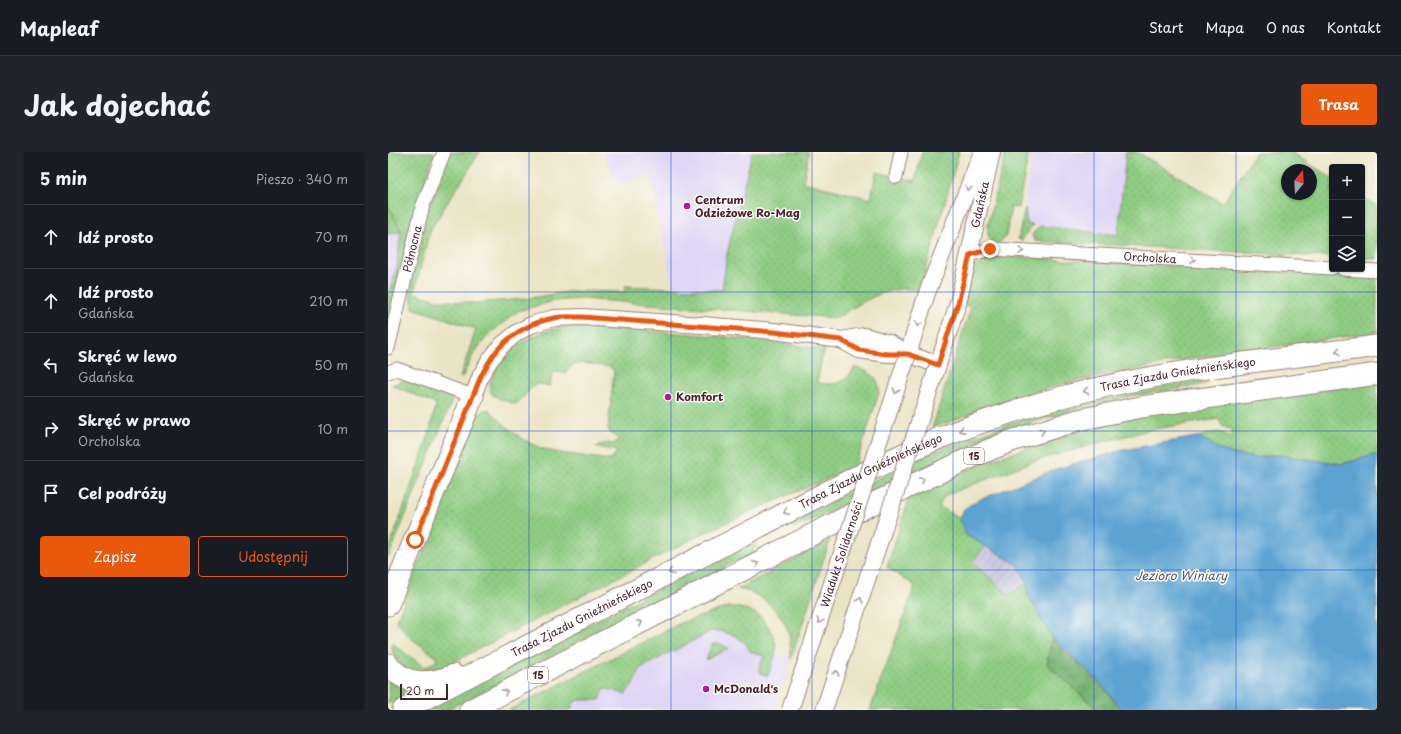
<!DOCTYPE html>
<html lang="pl">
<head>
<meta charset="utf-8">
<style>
	body { margin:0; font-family:"Playpen Sans",sans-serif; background:#20242c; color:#f1f3f6 }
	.controls { position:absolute; right:12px; top:12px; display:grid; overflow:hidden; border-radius:4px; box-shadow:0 1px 3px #0004 }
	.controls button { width:36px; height:36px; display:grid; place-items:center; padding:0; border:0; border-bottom:1px solid #363941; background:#171b24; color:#f1f3f6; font:20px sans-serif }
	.compass { position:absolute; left:893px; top:12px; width:36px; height:36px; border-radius:50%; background:#171b24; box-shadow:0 1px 3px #0004; rotate:18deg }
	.scale { position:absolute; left:12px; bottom:10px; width:48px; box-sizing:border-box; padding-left:4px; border:2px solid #4a1f2b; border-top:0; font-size:11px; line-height:14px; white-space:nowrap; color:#4a1f2b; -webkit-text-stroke:3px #fdfcf7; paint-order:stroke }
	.stop { position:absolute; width:12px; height:12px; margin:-9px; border:3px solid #ea580c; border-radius:50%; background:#fff }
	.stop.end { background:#ea580c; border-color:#fff; box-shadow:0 1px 4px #0008 }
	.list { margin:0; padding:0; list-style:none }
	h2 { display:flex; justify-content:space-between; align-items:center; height:52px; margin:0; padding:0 16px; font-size:17px }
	h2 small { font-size:13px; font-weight:400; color:#9ea1a6 }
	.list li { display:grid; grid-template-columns:26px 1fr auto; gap:12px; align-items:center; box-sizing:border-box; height:64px; padding:0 16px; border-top:1px solid #363941 }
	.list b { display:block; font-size:15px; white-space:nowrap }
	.list p { margin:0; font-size:13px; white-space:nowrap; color:#9ea1a6 }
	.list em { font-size:13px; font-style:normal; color:#9ea1a6 }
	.actions { display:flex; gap:8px; padding:12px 16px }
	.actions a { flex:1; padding:9px 0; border:1px solid #ea580c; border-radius:4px; text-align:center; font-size:14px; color:#ea580c }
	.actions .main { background:#ea580c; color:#fff }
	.icon { flex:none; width:22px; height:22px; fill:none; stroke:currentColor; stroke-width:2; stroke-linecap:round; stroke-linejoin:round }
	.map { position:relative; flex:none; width:989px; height:558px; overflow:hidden; border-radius:4px }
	header { display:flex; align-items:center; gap:24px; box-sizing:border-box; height:56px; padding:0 20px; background:#171b24; border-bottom:1px solid #363941 }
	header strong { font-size:19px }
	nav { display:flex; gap:22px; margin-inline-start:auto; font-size:14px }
	.intro { display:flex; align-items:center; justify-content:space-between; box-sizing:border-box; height:96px; padding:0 24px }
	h1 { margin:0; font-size:28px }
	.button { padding:10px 18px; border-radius:4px; background:#ea580c; color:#fff; font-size:14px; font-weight:700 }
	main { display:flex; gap:24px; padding:0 24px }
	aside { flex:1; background:#171b24; border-radius:4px; box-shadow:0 1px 3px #0004 }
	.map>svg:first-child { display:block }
	.built { fill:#dfd5f5 }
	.industrial { fill:url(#industrial-furrows) }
	.grass { fill:url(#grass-dots); stroke:#6c7656; fill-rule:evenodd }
	.forest { fill:url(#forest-crowns); stroke:#5e684e }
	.garden { fill:url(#garden-furrows); stroke:#6c7656 }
	.water { fill:#5ca3d2; stroke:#53617e }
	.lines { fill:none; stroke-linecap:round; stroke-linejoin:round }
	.minor-casing { stroke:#9a8278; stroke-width:15 }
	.tertiary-casing { stroke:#9a8278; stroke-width:18 }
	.primary-casing { stroke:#9a8278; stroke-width:23 }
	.minor { stroke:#fff; stroke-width:13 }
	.tertiary { stroke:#fff; stroke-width:16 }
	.primary { stroke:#fff; stroke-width:21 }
	.tertiary-bridge-casing { stroke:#9a8278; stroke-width:18; stroke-linecap:butt }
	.tertiary-bridge { stroke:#fff; stroke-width:16 }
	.oneway { stroke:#ae9aa0 }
	.route { stroke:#ea580c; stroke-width:5 }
	.grid { fill:none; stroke:#1d4ed8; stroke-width:1; stroke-opacity:0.55 }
	.poi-dot { fill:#b5179e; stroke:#fdfcf7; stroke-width:1.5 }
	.labels { text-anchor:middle; stroke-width:3; stroke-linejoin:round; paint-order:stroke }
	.shield { fill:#fdfcf7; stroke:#806168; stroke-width:1 }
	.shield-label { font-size:10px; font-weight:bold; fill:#4a1f2b }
	.poi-label { font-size:11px; font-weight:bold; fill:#4a1f2b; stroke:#fdfcf7; text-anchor:start }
	.street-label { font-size:11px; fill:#4a1f2b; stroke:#fdfcf7 }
	.water-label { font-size:12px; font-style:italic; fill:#525a76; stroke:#fdfcf7 }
</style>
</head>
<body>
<header>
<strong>Mapleaf</strong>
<nav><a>Start</a><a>Mapa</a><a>O nas</a><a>Kontakt</a></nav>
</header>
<div class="intro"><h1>Jak dojechać</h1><a class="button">Trasa</a></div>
<main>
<aside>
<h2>5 min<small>Pieszo · 340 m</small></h2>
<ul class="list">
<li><svg class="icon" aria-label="ahead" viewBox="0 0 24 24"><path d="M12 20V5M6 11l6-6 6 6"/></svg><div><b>Idź prosto</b></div><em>70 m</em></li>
<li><svg class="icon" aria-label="ahead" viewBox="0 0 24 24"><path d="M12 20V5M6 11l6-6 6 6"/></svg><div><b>Idź prosto</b><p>Gdańska</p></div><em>210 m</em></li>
<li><svg class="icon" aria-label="left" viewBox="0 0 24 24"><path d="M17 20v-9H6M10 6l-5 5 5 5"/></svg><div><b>Skręć w lewo</b><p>Gdańska</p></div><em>50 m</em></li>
<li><svg class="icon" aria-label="right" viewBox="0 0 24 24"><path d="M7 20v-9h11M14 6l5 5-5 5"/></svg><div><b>Skręć w prawo</b><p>Orcholska</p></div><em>10 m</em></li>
<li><svg class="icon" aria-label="arrive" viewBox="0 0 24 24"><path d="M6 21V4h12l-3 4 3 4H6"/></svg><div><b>Cel podróży</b></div></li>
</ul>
<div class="actions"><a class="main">Zapisz</a><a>Udostępnij</a></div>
</aside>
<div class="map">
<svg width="989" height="558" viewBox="0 0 989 558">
	<defs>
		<pattern id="industrial-furrows" width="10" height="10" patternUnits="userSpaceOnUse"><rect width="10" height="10" fill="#c3c1db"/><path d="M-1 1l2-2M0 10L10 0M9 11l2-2" fill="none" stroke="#a9a5bc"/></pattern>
		<pattern id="grass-dots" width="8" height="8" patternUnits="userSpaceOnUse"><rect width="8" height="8" fill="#8ecc82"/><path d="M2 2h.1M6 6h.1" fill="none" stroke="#7caf70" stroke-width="1.8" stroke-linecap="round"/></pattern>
		<pattern id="forest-crowns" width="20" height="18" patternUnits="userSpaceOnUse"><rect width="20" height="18" fill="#72b070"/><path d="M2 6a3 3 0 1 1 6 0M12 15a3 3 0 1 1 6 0" fill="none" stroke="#608f5c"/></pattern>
		<pattern id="garden-furrows" width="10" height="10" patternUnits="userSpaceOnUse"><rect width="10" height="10" fill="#8ecc82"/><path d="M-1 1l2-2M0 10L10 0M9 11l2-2" fill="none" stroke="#7caf70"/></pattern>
	</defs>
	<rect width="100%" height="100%" fill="#fdfcf7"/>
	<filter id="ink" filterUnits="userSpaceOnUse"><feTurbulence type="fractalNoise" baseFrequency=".025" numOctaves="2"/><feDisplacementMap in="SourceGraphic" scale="8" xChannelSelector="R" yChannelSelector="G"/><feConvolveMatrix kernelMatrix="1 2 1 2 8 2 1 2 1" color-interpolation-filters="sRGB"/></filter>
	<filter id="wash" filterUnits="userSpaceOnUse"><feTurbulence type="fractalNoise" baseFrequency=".012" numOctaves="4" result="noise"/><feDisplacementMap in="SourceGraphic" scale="16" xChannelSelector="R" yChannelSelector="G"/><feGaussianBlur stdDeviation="0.9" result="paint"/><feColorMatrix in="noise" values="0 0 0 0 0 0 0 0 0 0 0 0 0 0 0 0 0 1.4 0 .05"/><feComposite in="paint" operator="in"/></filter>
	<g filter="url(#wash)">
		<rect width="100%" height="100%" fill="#eae4c5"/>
		<!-- built -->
		<path class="built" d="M215,0h149l-25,102 -4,36 -50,-3 -23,-112 -32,10z
			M644,0h94l-7,83 -92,-11 -3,-13z
			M13,80l-4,35 -9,28v-61z
			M341,474l31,21 31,12 -17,51h-222l161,-82z"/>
		<!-- industrial -->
		<path class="industrial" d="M598,394l32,19 9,18 -18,12 -37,-33z"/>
		<!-- grass -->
		<path class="grass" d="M0,0h46l-16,53 -30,118v-28l9,-28 4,-35 -13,-28z
			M63,0h29l-50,78 -16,63 23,7 37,3 51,-4 46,-8 54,1v-6l97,4 5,-36 25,-102h57l-6,30 68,17 5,-27 39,9 7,-29h37l-39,139c-27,-9 -61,12 -83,27l-255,-19 -28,2 -36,10 -29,23 -15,19 -12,25 -2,-1 16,-48 -63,-21 -3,-18 18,-78z
			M618,0h23l-11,56 -7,-1 -5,29c-3,5 -6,7 -13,7 -6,-6 -6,-11 -5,-19z
			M738,0h11l86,51 33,-51h35l41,26v79l-297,-16 -3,-5 2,-4 6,-6 78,9zM899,18h24v24h-24z
			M974,45l15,9v53l-15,-1z
			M637,57l2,15 6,1 -11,15 -4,-1z
			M605,104l384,22v54l-189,27 -121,24 -50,14 -85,31 39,-121 -7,-2c5,-19 6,-46 29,-49z
			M187,174c83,6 167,9 250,24l-3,8 -5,25c19,2 28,2 38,-16 15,5 25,9 24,26l-24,74 -87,37 -64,29 -270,139 -6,2 -23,-5 -11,-13 -3,-11 1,-2 32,24 13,-6 -2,-5 -24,-18 -15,-17 30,-75 51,-131 5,-4 7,-2c16,18 37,36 61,42 20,4 41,6 61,9l6,-9 -21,-4 11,-4 7,1 5,-6c-6,-3 -9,-3 -11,-10l6,-57 -3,-4 -30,-4 -8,2 -8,8 -13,-1 -2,14c-4,-1 -10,-2 -13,-2 -7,2 -14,16 -22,20 -5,-2 -18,-6 -22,-9 -12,-12 12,-37 20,-45 6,-6 14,-11 23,-15 12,-5 25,-8 39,-9z
			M817,228l2,1v3l-83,13 -65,17 -57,18 -69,30 -134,64 -6,2 -3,-5 4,-4 135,-65 85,-32 45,-13 81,-20z
			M13,229h8l41,15 2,4 -64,159v-7l41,-117 7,-31 -44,-19z
			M989,230v72l-35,10 -64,-9 -24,3 -20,-4 -15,-5 -10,-7 -13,-5 22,-5 13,4 1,-6 -10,-4 -3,-7 -70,11 -50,13 -65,18 -88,34 -7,11 21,13 6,16 20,11 -14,16 37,33 18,-12v10l13,25 12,19 -5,27 50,46h-227l45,-124 -28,-19 22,-69 71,-34 105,-36 70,-16z
			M442,388l-39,119c-1,-10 0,-22 -4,-31 -9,-21 -28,-35 -49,-39z
			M362,390l4,1 2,2 -4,8 -306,157h-23z
			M340,455c22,1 35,6 44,27 2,4 4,10 4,15 -1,9 -5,18 -8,27l-7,-3 -2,-4 5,-13 -13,-4 -6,-9 -9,-7 -16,-5h-9l-70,37 -9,18 -7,8 -21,-6 -4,12h-21l-6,3 -2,7h-62l172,-87z
			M324,492h8l9,4 -23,12z
			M0,527l5,5 16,8v2l-21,10z"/>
		<!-- forest -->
		<path class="forest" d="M664,485c10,15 27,26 40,38 12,11 20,25 31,35h-25l-51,-46z"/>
		<!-- garden -->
		<path class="garden" d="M0,52l13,28 -13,2z"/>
		<!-- water -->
		<path class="water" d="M808,285l13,5 10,7 14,5 21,4 24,-3 64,9 35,-10v256h-254l-6,-6 -9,-12 -16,-17 -37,-34 -15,-23 -13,-25v-10l-9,-18 -52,-30 -6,-16 4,-10 12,-8 80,-32 67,-19z"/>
	</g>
	<g filter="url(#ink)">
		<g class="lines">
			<!-- minor casing -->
			<g class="minor-casing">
				<g id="minor">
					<path d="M508,25l5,-25"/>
					<path id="s1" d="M581,103l22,-6 341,19"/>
					<path d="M955,117l34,2"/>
					<path id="s2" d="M0,196l35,-143 21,-53"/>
					<path d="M0,220l9,-3 76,27"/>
				</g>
			</g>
			<!-- tertiary casing -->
			<g class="tertiary-casing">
				<g id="tertiary">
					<path d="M453,188l18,10 28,4h17"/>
					<path d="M520,202l19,-61 55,-141"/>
					<path id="s3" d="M85,244l8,-21 9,-15 12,-15 16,-13 13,-7 23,-7 28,-1 120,8 72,6 67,9 23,-4 25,7 19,11 30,11 20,-62 34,-151"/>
					<path d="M436,558l24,-73"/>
				</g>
			</g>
			<!-- primary casing -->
			<g class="primary-casing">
				<g id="primary">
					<path d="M0,453l85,-209"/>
					<path d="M0,512c17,23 42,20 66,11"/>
					<path id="s4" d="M15,558l443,-228c32,-16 64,-32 96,-45 41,-16 82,-30 124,-41 101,-27 207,-36 311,-50"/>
					<path d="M82,558l398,-204 104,-49 39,-16 67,-21 63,-13 236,-33"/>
				</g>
			</g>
			<!-- minor -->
			<use href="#minor" class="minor"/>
			<!-- tertiary -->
			<use href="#tertiary" class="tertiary"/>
			<!-- primary -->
			<use href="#primary" class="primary"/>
			<!-- tertiary-bridge casing -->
			<g class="tertiary-bridge-casing">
				<g id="tertiary-bridge">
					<path d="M460,485l90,-272"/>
					<path id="s5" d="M402,558l118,-356"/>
				</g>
			</g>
			<!-- tertiary-bridge -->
			<use href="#tertiary-bridge" class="tertiary-bridge"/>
		</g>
		<!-- one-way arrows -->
		<defs><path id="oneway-chevron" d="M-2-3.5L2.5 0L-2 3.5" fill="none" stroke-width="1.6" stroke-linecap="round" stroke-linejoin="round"/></defs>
		<g class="oneway">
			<use href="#oneway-chevron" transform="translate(580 36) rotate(111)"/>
			<use href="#oneway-chevron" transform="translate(633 99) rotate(3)"/>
			<use href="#oneway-chevron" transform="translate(805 108) rotate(3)"/>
			<use href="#oneway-chevron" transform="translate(530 172) rotate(107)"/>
			<use href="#oneway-chevron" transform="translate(950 199) rotate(172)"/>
			<use href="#oneway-chevron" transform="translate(508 239) rotate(108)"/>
			<use href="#oneway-chevron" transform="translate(698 239) rotate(167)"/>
			<use href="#oneway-chevron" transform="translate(574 278) rotate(159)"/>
			<use href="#oneway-chevron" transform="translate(654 279) rotate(-18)"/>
			<use href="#oneway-chevron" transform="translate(534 328) rotate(-25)"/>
			<use href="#oneway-chevron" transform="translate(398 360) rotate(153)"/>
			<use href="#oneway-chevron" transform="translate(368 412) rotate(-27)"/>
			<use href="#oneway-chevron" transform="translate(283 420) rotate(153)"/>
			<use href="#oneway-chevron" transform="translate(472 448) rotate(-72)"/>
			<use href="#oneway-chevron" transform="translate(432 469) rotate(108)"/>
			<use href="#oneway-chevron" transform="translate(252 471) rotate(-27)"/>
			<use href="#oneway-chevron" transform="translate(448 521) rotate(-72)"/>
			<use href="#oneway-chevron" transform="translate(117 540) rotate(-27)"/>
		</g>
	</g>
	<g class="lines" filter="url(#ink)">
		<!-- route -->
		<path class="route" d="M27,388l66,-164c6,-11 12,-23 21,-31 14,-14 34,-24 52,-27 9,-2 19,-1 28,-1l192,15 67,8 18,10 28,4h21l30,11 20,-62 12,-48 20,-6"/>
	</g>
	<!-- grid -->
	<path class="grid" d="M141,0v558M283,0v558M424,0v558M565,0v558M706,0v558M848,0v558M0,140h989M0,279h989M0,418h989"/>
	<!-- markers -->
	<g class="poi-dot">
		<circle cx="299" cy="54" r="4"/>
		<circle cx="280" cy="245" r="4"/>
		<circle cx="318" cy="537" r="4"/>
	</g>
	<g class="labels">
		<!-- shield labels -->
		<g class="shield">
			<rect x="576" y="296" width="20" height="16" rx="3"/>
			<rect x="140" y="515" width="20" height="16" rx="3"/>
		</g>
		<g class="shield-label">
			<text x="586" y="308">15</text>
			<text x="150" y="527">15</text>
		</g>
		<!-- poi labels -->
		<g class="poi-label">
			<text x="307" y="52">Centrum<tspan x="307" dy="13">Odzieżowe Ro-Mag</tspan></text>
			<text x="288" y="249">Komfort</text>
			<text x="326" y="541">McDonald's</text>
		</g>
		<!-- street labels -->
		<g class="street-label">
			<text dy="4" stroke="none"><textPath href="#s3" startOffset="676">Gdańska</textPath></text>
			<text dy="4" stroke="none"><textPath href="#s2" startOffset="102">Północna</textPath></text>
			<text dy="4" stroke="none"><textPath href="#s1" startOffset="182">Orcholska</textPath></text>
			<text dy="4" stroke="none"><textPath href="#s4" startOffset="849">Trasa Zjazdu Gnieźnieńskiego</textPath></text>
			<text dy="4" stroke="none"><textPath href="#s4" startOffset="525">Trasa Zjazdu Gnieźnieńskiego</textPath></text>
			<text dy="4" stroke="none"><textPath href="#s5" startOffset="164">Wiadukt Solidarności</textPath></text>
			<text dy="4" stroke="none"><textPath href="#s4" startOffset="201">Trasa Zjazdu Gnieźnieńskiego</textPath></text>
		</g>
		<!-- water labels -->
		<g class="water-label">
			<text x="793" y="428">Jezioro Winiary</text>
		</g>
	</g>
</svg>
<div class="controls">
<button>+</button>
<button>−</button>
<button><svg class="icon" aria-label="layers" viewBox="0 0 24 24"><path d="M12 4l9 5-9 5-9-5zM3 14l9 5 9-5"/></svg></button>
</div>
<svg class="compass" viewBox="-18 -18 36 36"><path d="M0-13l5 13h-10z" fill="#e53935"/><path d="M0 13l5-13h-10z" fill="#9ea1a6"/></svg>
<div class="scale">20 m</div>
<div class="stop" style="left:27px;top:388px"></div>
<div class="stop end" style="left:602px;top:97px"></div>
</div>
</main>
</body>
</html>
